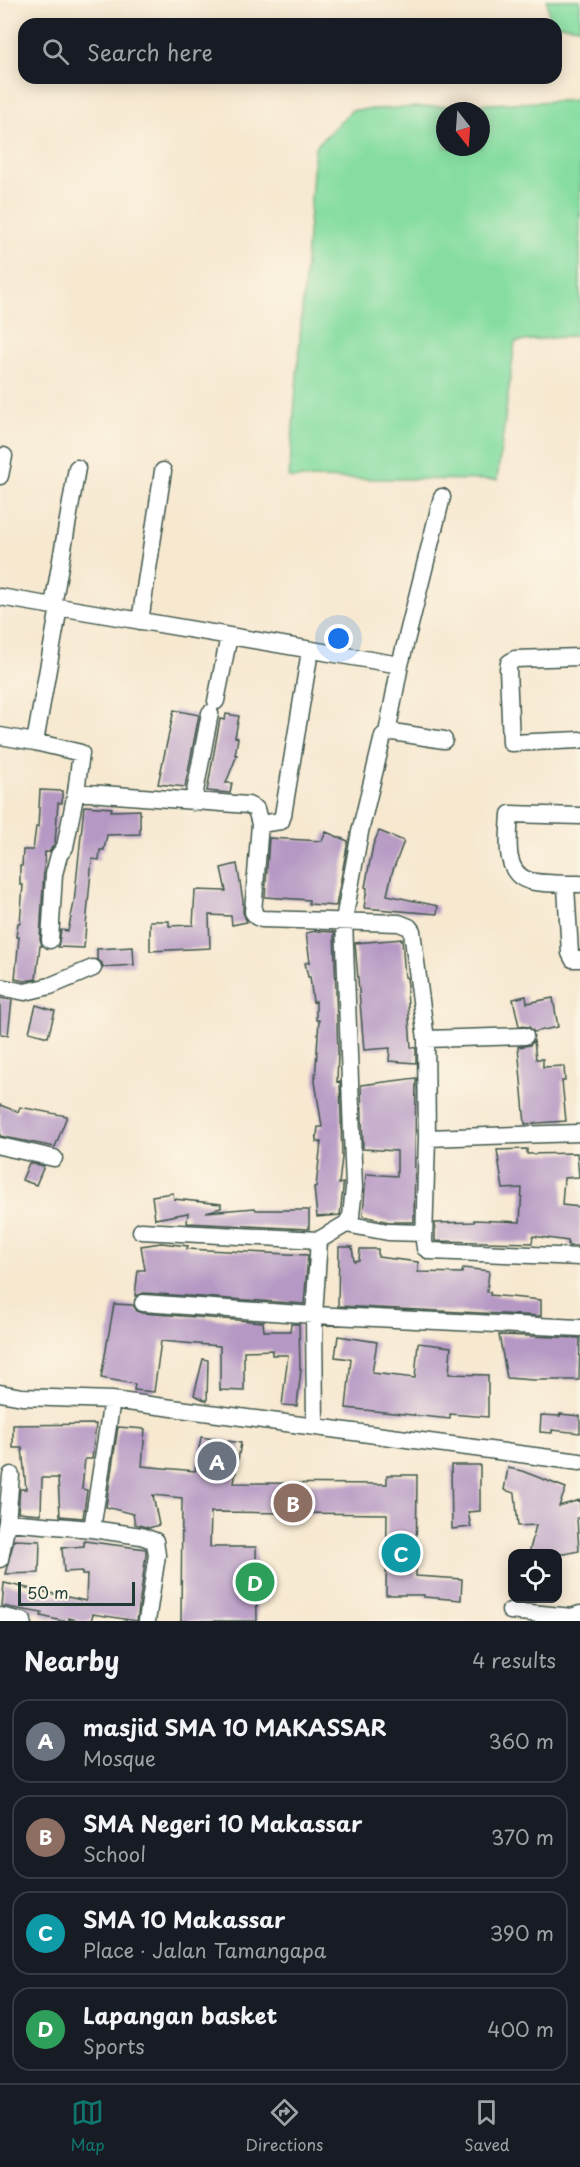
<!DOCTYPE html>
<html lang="en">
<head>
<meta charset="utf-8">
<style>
	body { margin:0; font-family:"Playpen Sans",sans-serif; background:#20242c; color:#f1f3f6 }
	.controls { position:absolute; right:18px; bottom:18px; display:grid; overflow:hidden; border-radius:12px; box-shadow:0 3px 15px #0003 }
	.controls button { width:54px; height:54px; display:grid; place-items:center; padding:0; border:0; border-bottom:2px solid #363941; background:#171b24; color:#f1f3f6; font:30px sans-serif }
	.compass { position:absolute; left:436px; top:102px; width:54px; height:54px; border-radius:50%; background:#171b24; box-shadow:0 3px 15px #0003; rotate:163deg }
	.scale { position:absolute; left:18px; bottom:15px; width:117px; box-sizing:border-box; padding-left:6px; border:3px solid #1f3d34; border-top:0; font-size:16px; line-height:21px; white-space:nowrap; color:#1f3d34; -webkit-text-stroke:4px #fcf5e5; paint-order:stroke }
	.you { position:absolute; left:339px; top:639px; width:21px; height:21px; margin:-15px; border:4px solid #fff; border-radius:50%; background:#1a73e8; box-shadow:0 0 0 9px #1a73e833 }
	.badge { display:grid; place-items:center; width:39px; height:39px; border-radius:50%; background:#0f766e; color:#fff; font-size:20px; font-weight:700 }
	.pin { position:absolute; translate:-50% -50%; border:3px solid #fff; box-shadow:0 2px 6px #0006 }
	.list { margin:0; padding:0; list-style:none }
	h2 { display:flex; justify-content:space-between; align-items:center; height:78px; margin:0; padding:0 24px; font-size:26px }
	h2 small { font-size:20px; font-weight:400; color:#9ea1a6 }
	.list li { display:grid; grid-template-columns:39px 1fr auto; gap:18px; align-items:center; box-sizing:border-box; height:84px; margin:0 12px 12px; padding:0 12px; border:2px solid #363941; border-radius:18px }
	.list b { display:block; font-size:22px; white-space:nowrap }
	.list p { margin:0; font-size:20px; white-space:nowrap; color:#9ea1a6 }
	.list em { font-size:20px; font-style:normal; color:#9ea1a6 }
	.icon { flex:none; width:33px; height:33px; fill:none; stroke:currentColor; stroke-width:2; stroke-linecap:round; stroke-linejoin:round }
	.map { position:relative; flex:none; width:580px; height:1621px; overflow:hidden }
	.search { position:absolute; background:#171b24; box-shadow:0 3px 15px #0003; left:18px; right:18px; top:18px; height:66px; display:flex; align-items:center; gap:15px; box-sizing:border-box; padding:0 21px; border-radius:18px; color:#9ea1a6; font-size:22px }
	.sheet { height:462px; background:#171b24 }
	nav { display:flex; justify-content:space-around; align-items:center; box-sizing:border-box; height:84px; border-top:2px solid #363941; background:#171b24; font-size:16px; color:#9ea1a6 }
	nav a { display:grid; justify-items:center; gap:3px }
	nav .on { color:#0f766e }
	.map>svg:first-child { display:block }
	.green { fill:#85dda1; stroke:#528d6a; stroke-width:1.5; fill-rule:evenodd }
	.building { fill:#b599c4 }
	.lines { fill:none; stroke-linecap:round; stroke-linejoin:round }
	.minor-casing { stroke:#3f574b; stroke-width:19 }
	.minor { stroke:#fff; stroke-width:16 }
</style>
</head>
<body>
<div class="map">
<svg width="580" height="1621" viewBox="0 0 580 1621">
	<rect width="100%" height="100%" fill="#fcf5e5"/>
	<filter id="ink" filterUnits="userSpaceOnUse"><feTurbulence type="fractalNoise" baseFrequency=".0167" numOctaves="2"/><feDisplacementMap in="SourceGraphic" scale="12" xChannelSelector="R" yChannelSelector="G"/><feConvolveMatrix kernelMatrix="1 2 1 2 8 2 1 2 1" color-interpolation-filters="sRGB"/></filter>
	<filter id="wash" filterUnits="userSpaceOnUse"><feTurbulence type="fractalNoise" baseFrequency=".008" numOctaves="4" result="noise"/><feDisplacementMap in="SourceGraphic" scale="24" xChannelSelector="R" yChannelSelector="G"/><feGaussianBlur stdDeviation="1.35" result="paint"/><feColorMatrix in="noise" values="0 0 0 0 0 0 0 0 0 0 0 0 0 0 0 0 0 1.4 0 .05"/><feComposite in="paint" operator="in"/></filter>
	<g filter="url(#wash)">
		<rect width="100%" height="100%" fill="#f7e8d0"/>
		<!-- green -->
		<path class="green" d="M547,0h33v27l-30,-3z
			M580,100v235l-65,7 -18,138 -208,-2 26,-331 37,-37zM445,111h36v36h-36z"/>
		<g id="blocks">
			<!-- building -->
			<path class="building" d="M174,710l25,5 -14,72 -27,-3z
				M226,714l13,2 -4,21 3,1 -3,17h2l-11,28h6l-2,10 -23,-2 13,-72 5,1z
				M40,790l22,1v12h-4l-3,40 -6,9h-4l-5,87 2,7h-2l-4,33 -11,2 -10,-2 4,-42h-3l2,-14h2l3,-38h-3v-19h2l1,-16h10l3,-23h2z
				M84,806l28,2 -1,3 29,-1v24l-33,1 -3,15h-4l-1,10 -7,-1 -8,89 -26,-1 3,-17 7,1 6,-28z
				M379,831l25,10 -12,32 -5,22 51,11 -1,8 -73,-6 3,-20 -2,-1 8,-42z
				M326,832l22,9 -12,65 -27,-2v-4l-44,-3 4,-59 53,3z
				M237,864l6,37v11l4,10 -15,3 -1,-9 -22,-1 1,33 -60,3v-30h19v5l24,-1 2,-35 31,1 -5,-23z
				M316,931l18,1 4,121 -1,29 3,-1 2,76 -3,27 4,-1v5l-3,27 -23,2 -3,-30h2l5,-45h-5l2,-15h4l-7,-46 4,-61h-3v-19l-3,1 -3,-25h-2l-3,-14 5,-1 -4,-29z
				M402,939l3,38 2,1 1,8 -1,5 4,56 5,1v15l-27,-2 1,-13 -26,2 -9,-107z
				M133,947l1,18 -31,2 -1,-4 -5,-4v-10z
				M526,996l1,7 26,-5 5,29 -24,5 -5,-5 -10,-1 -6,-27z
				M0,998l12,2 -4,35 -8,-1z
				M36,1005l19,6 -7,26 -19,-5z
				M534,1041l2,18h7v8l21,-1 1,15h-3l4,40 -41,3 -7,-77 12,-2z
				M416,1078l-2,144h-25l-26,-6 3,-42 31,2v-25l-34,-2 -2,-64z
				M0,1105l18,7 2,-5 47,9 -12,31 -55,-11z
				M527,1149v5l50,-1 2,24 -15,1 -2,27 18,2v39h-12v-5l-35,-5 -1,7 -97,-2v-18l39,-1v-2l46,2 2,-34 -19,1 -6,-39z
				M29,1163l15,3 -8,19 -14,-5z
				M173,1193l1,6 47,5v4l-15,4 49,-4 1,2h53v19l-122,-6 1,-10 -33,6 -3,-23z
				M161,1243l27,3 -1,3 121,6 -4,49 -160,-11 -9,3 3,-26h7l-4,-24z
				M339,1247h13l2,14 5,-1 1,-11h18v8l40,5v10l44,1 1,-5 26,3 -2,21h3v3l51,5v16l-203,-10z
				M114,1304l19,1 4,6 5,2 121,9 1,9h26l1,-7h8l1,45h1l-4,37 -15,-1 6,-50h-16v-5l-28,1v40l-24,-1v-44l-59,-5 -7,51 -20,-2 1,-6 -34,-6z
				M499,1335l81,3 -1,42h-46l-26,-2z
				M338,1336l39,6 -5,31 43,5 3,-35 33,4 -2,27 39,1v42l-38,-3v5l-104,-11 5,-49 -16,-2z
				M203,1359l5,1 -1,41 -13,-6z
				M560,1414l20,2v17l-28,-3v3l-12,-1 1,-17 19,1z
				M96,1424l-4,35h-7l-3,30 5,1 -4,28 -23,-2 -2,-38h-16l-1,36 -23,-2 2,-23h6l-4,-41h-9v-23z
				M118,1427l27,2 -3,37 53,5 6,-34 40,6 -7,40 153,1v-9h30l-1,101 46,3 -1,21 -37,-3v-2h-38l1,-81 -176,-2 -1,35h46l1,74h-76l1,-123 -29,-3 6,30 -10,3 -14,-4 -2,-10 -27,-7z
				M451,1465h29v46l-12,1 3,15 -19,2z
				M508,1468l14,3 44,17 -7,18 21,-6v17l-3,1 2,33 -15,3h-35l7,-29 -18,1 -3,-33 -11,-3z
				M14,1540l26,1 -1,32 -34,1z
				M84,1541l62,8v6l-9,66 -44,-7 -2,7h-11l-11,-3v3h-7l-21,-5 1,-3 -40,-7 2,-23 82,18 1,-26h-5v-4l-18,1 -2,-24 22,-2z"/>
		</g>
	</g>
	<g filter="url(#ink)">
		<use href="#blocks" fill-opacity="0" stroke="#3f574b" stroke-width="1.5"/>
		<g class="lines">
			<!-- minor casing -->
			<g class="minor-casing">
				<path id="minor" d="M0,476l4,-20
					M0,597l59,10
					M53,606l24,-138
					M140,621l23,-150
					M580,657l-65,2 -6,4 -1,6 3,74 69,-3
					M216,701l13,-65
					M387,733l13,-68 42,-168
					M0,736l35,6 46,11 -5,39
					M35,742l24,-135 341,58
					M193,802l17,-89
					M260,824l21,-3 2,-6 27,-164
					M568,884c-12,-1 -27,0 -38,-3 -28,-7 -21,-45 -20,-67l70,2
					M580,884h-12l-2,3 4,66 3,6h7
					M50,940l4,-66 5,-19 6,-8 11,-55 172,13 8,4 4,15 -7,88 4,5 5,2 137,4 10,4 3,4 14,108 1,99
					M0,987l25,5 25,-6 43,-18
					M426,1039l99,-3
					M580,1133l-153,5 -3,103 1,7 5,3 150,6
					M0,1146l54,12
					M346,1224l42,8 36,1
					M141,1231l178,9 27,-16 5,-8 3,-28 -10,-268 16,-88 23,-96 4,-3 6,-1 51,8
					M143,1303l171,12 266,13
					M0,1393l22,4 90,3 468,62
					M315,1427l-1,-112 5,-75
					M7,1522l85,7 49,7 14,5 2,14 -10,66
					M92,1529l20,-129
					M0,1559l7,-37 4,-47
					M510,1611l62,6 8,-3
					M0,1616l23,5"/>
			</g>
			<!-- minor -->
			<use href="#minor" class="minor"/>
		</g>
	</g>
</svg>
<div class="controls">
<button><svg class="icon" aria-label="locate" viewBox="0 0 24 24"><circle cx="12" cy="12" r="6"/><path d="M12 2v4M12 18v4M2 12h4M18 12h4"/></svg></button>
</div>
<svg class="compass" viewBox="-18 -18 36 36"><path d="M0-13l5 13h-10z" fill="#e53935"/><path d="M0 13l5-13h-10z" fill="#9ea1a6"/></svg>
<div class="scale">50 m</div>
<div class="you"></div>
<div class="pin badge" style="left:217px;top:1461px;background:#6b7280">A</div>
<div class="pin badge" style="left:293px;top:1503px;background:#8d6e63">B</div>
<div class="pin badge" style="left:401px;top:1553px;background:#0f9aa8">C</div>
<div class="pin badge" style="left:255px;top:1582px;background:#2e9e5b">D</div>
<div class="search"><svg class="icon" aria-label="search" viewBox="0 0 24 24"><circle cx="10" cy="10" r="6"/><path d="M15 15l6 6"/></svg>Search here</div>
</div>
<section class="sheet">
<h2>Nearby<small>4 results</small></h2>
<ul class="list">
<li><span class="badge" style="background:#6b7280">A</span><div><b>masjid SMA 10 MAKASSAR</b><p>Mosque</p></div><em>360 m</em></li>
<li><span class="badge" style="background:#8d6e63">B</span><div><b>SMA Negeri 10 Makassar</b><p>School</p></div><em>370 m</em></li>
<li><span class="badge" style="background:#0f9aa8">C</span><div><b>SMA 10 Makassar</b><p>Place · Jalan Tamangapa</p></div><em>390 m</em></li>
<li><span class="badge" style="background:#2e9e5b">D</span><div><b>Lapangan basket</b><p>Sports</p></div><em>400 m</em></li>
</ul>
</section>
<nav>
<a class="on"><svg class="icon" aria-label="map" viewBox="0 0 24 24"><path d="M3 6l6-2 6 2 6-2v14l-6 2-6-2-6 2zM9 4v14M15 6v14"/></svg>Map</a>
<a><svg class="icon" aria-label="directions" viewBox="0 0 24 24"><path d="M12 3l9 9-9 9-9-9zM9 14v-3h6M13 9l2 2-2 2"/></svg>Directions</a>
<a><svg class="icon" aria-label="saved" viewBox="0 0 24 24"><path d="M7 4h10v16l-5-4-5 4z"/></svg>Saved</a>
</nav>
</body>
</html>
